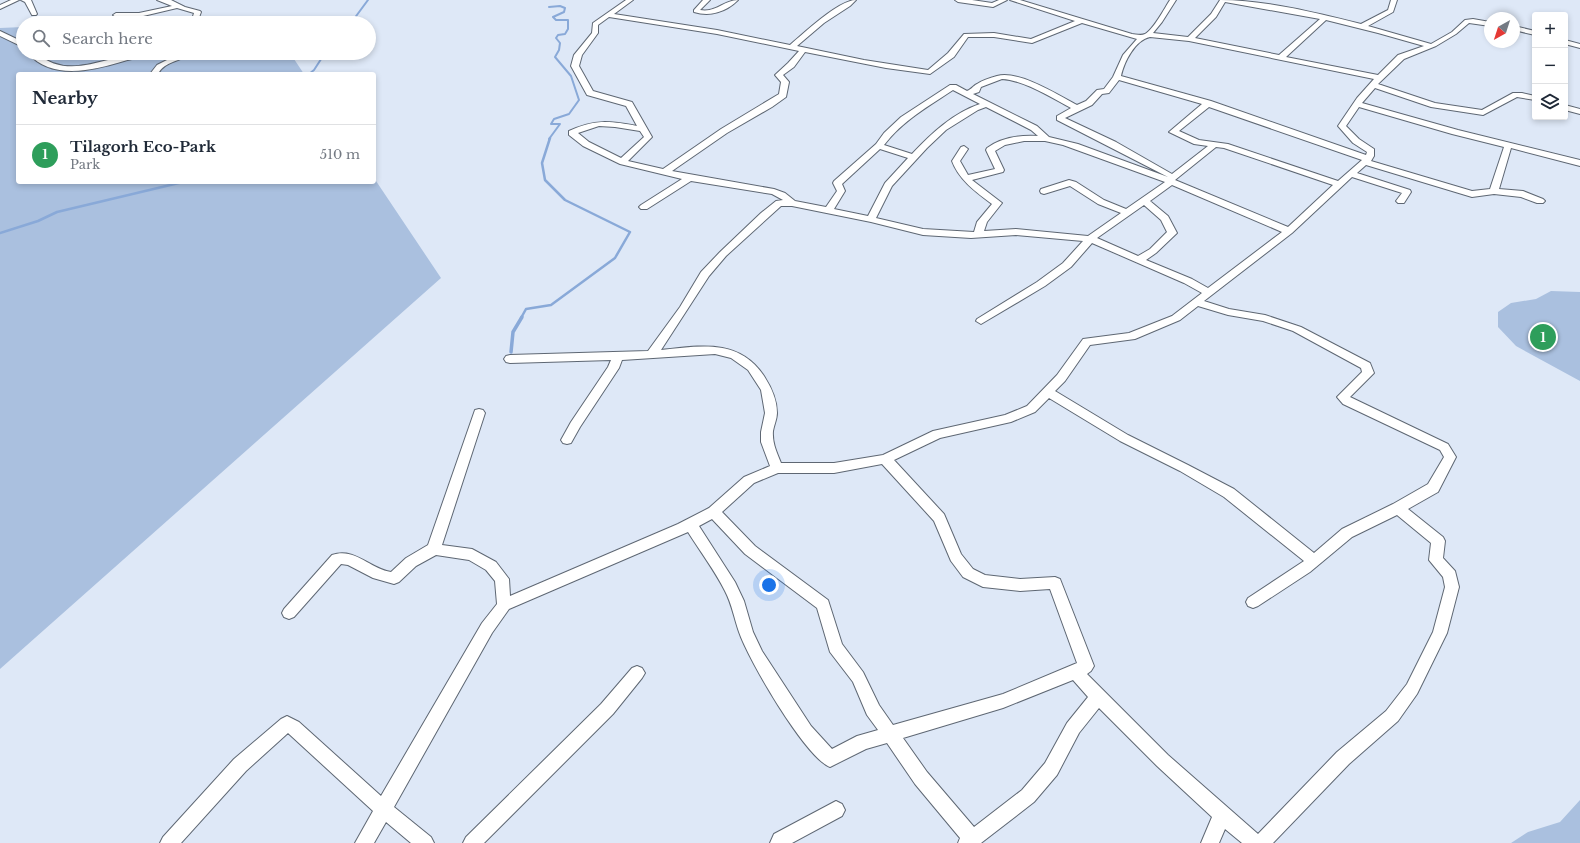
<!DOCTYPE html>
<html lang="en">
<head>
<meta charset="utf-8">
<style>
	body { margin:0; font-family:"Libre Baskerville",serif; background:#f6f6f7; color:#1f2937 }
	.controls { position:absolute; right:12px; top:12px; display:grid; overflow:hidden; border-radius:4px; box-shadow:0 2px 6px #0003 }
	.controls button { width:36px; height:36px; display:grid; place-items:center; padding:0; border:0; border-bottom:1px solid #e0e1e3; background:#fff; color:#1f2937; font:20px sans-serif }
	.compass { position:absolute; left:1484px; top:12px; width:36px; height:36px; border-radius:50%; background:#fff; box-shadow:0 2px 6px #0003; rotate:219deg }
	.you { position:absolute; left:769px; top:585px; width:14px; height:14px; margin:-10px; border:3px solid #fff; border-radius:50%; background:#1a73e8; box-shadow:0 0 0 6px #1a73e833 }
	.badge { display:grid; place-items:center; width:26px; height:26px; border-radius:50%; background:#b45309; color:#fff; font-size:13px; font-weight:700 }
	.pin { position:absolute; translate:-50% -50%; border:2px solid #fff; box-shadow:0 1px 4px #0006 }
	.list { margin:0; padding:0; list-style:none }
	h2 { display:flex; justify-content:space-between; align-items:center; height:52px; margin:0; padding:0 16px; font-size:17px }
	h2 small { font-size:13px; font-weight:400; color:#747a83 }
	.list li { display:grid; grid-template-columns:26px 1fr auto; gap:12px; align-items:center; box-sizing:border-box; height:60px; padding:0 16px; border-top:1px solid #e0e1e3 }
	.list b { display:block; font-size:15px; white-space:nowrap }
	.list p { margin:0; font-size:13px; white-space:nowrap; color:#747a83 }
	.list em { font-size:13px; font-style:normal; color:#747a83 }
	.icon { flex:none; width:22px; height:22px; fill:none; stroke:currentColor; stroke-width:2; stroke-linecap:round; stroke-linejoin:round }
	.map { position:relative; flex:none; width:1580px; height:843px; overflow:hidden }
	.search { position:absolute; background:#fff; box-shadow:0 2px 6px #0003; left:16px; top:16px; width:360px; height:44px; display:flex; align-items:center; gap:10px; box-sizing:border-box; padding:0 14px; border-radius:22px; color:#747a83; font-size:15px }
	.panel { position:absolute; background:#fff; box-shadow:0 2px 6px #0003; left:16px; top:72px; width:360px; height:112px; border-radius:4px }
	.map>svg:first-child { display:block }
	.green { fill:#aac0df }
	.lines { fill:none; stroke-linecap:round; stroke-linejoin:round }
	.stream-far2 { stroke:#89a9d8; stroke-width:2 }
	.stream-far1 { stroke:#89a9d8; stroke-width:2.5 }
	.stream { stroke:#89a9d8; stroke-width:3.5 }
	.street-casing { stroke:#5e6773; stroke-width:2 }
	.street { fill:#fff; fill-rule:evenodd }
</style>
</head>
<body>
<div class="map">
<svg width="1580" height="843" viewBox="0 0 1580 843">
	<rect width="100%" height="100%" fill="#dee8f7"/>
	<!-- green -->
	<path class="green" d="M23,27v26h267l14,21h-286v108h356v-4l67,100 -441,391v-641z
		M1551,291l29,1v89l-64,-35 -18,-19v-15l13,-9 25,-4z
		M1580,800v43h-69l17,-11 32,-10z"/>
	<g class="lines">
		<!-- stream-far2 -->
		<path class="stream-far2" d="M549,7l11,-1 5,2 -1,4 -11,5 3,3h12v9l-3,5 -7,1 -2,3 4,5 -1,7 -4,7 16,19 8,24 -10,14 -15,5 -3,5h9l-11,15
			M351,23l17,-23
			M309,74l5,-4 11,-17"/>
		<!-- stream-far1 -->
		<path class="stream-far1" d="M0,233l38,-12 19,-9 126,-30
			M521,318l5,-9 25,-4 64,-47 15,-26 -65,-32 -20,-20 -3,-17 8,-25"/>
		<!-- stream -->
		<path class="stream" d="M511,352l2,-20 9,-15"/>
		<!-- street casing -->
		<g class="street-casing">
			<path id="street" d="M11,0h8l-19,9v-4z
				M21,0h10l6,14 -1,1h-4l-7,-13z
				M157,0h14l14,7 15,4 1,1 -4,11h-6l3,-10 -17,-5 -38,9h-23l-3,-2 3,-2h23l33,-7z
				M626,0h7l-19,14 103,16 73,15c14,-12 49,-45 66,-45l-6,6 -26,17 -27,23 67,14 64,10 20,-17 16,-19 30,-1 37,6 44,-18 -65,-21h10l112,34c3,0 9,2 13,0 9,-5 19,-25 25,-34h6l-14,22 -9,11 35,4 23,-23 9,-14c45,0 98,13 141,24l27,-14 3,-10h6l-4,12 -25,14 63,18 21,-12 13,-12 8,-1 17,3v4l-21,-3 -13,11 -20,12 -32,13 -26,25 57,19 47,7 31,-17h9l13,3v4l-18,-3 -34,18 -52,-8 -56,-19 -13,15 96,27 122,30v6l-69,-18 -12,41 24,2 20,8 2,2 -2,2h-6l-16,-6 -27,-3 -22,3 -106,-32 -9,8 53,17 1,2 -7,11h-6l-2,-2 6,-8 -50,-16 -60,56 -88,68 25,8 36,6 36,12 69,36 4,10 -24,24 98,47 8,13 -18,35 -30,17 35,28 2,4 -2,17 12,13 4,16 -12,46 -30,61 -19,27 -49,43 -76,79h-31l-17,-14 -6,14h-18l11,-26 -55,-51 -58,-58 -20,25 -22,42 -23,27 -53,41h-23l2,-5 -45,-54 -28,-41 -21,6 -36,18c-25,-10 -82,-108 -91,-135 -5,-14 -7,-28 -14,-41 -10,-20 -25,-40 -37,-59l-179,77 -17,24 -98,174 37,30 3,6h-23l-25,-21 -12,21h-19l18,-32 -85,-78 -42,38 -65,72h-21l3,-6 71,-78 47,-40 6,-3 12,6 82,74 101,-173 15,-19 -2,-23 -9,-11 -17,-10 -33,-5 -20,11 -17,16 -5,2 -21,-6 -25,-13 -7,-1 -47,53 -5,2 -5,-2 -2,-4 2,-4 48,-54c23,-8 38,14 59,17l15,-14 22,-13 47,-135 4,-1 4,1 2,3 -43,132 30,4 24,13 13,17 1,17 168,-72 31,-16 35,-31 26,-11 -9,-24v-10l4,-19 -4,-23 -13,-20 -17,-12 -16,-4 -93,6 -3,8 -39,59 -9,16 -4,1 -4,-1 -2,-3 10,-18 37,-55 3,-7 -101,3 -4,-1 -2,-3 2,-3 4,-1 138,-4 32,-44 21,-35 19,-20 41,-39 15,-12 7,-1 -11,-6 -81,-13 -44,28h-6l-2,-2 2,-2 41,-26 -62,-15 -37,-18 -14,-11v-4c26,-12 41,-10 68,-5l-11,-20 -39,-11 -16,-29 3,-11 18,-22 1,-10zM1225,2l95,17 -41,36 -84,-17 21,-21zM609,17l108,17 82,17 -11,12 -13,12 6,7 -2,12 -58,35 -58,40 -35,-8 24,-24 -20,-35 -39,-11 -14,-25 3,-11 16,-22v-8zM1326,20l52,13 46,13 -26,9 -20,20 -92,-18zM1082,23l55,16 -14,16 -10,22 -9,12 -7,1 -11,11 -9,4c-19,-10 -58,-35 -80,-29 -7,2 -14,4 -20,8 -4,2 -5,5 -10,7l-11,-6h-6l-49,32 -17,16 -8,11 -42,37 -1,2 4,8 -11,16 -31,-6 -10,-8 -11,-4 -102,-18 55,-38 45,-26 14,-10 3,-15 -6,-7 11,-8 11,-15 81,16 44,6 24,-17 14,-20h26l38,6zM1150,37l39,4 185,38 -17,19 -19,28 15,17 14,9 -1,3 -155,-54 -90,-25c3,-14 14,-36 29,-39zM1002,79c22,1 50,19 69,29l-14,8v4l111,57 -90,-33 -29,-7 -12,-11 -64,-32 6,-2 2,-5zM1119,80l83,24 -33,28 25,12 14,2 -36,28 -56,-32 -51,-24 27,-13 10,-11 7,-1zM953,90l27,14c-27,9 -49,30 -68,50l-28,-9c18,-24 45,-39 69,-55zM986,107l45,23 7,6c-18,-1 -36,1 -51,12l-1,2 9,19 -27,6 -8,-14 8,-12 -4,-3 -3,1 -9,14c7,19 24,31 40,43l-15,18 -3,10 -51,-3 -47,-11 16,-32 35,-38 19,-18 32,-20zM1209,107l153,53 -24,21 -110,-37 -29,-4 -20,-9zM1359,107l93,27 52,13 -14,42 -18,2 -101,-30 3,-5v-7l-15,-10 -13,-13zM599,126l16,1 25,4 4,6 -23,21 -32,-16 -11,-9zM1024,141h21l18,4 102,37 -39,27 -22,-9 -28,-18 -7,-2 -28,9 -1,2 1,2 3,1 26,-8 28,18 23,9 -33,23 -72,-7 -32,2 3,-9 15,-19 -30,-23 31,-8 1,-2 -9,-19 10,-6zM1216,147l8,1 109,37 -45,42 -113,-47zM880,149l28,9 -23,25 -17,33 -34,-7 11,-18 -3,-7zM1172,185l110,47 -74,56 -16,-9 -46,-19 10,-7 21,-20 -9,-17 -18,-15zM1144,205l17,15 6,12 -17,17 -12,7 -41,-18zM781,206h11l79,16 52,13 48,3 45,-3 67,6 -20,22 -26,19 -60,37 -1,2 5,3 64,-38 26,-19 21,-24 92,40 18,10 -30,23 -43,17 -46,6 -26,36 -30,31 -22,9 -72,16 -50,24 -49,8h-53c-4,-10 -9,-20 -8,-32 1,-6 4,-12 4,-18 0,-14 -6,-26 -13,-37 -25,-38 -64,-30 -103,-26l48,-74 17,-20zM1198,306l30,9 35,6 30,10 68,37 1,4 -25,25 6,7 97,46 4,7 -16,27 -35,20 -51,25 -28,24 -80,-64 -46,-24 -60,-30 -73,-44 10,-10 25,-36 45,-6 45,-19zM1049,398l71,43 60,30 44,26 80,64 -56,37 -2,4 2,4 5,2 5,-2 52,-34 42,-35 45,-22 34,28 -2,17 14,17 2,10 -12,45 -26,52 -21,27 -49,41 -79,82 -90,-79 -81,-81 4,-3 3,-5 -34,-87 -5,-2 -35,2 -35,-4 -12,-6 -12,-15 -17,-40 -50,-54 46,-22 71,-16 24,-10zM882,464l52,57 17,40 12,16 20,10 37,4 30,-2 27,74 -74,31 -110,31 -14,-20 -16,-33 -21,-28 -14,-44 -73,-54 -33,-34 32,-29 24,-10h56zM712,519l33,35 72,54 13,44 23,30 14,33 11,15 -21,6 -25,13 -21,-23 -49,-75 -9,-19 -9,-31 -9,-19 -36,-56zM1073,680l15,17 -21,26 -22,40 -23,27 -48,37 -47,-55 -24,-34 100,-30z
				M703,0h7l-10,10c16,3 24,-10 38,-10 -12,12 -28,17 -44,12v-2z
				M955,0h17l20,3 7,-3h8l-14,7 -35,-5z
				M1514,26l21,5v4l-21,-5z
				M0,31l23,11v5l-23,-11z
				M1565,40l15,4v4l-15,-4z
				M28,53h8c35,30 73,0 111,0 -6,5 -16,6 -23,8 -30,9 -72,20 -96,-8z
				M181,53h9c-9,9 -26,8 -32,21h-8l7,-9z
				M1565,105l15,4v5l-15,-4z
				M637,666l5,2 3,5 -3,5 -29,36 -129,129h-21l3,-6 135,-133 31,-36z
				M836,801l6,3 3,6 -3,6 -50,27h-22l4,-9z"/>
		</g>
		<!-- street -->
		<use href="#street" class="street"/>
	</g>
</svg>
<div class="controls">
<button>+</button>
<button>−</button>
<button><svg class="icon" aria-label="layers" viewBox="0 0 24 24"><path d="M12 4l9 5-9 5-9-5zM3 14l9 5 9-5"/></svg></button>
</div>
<svg class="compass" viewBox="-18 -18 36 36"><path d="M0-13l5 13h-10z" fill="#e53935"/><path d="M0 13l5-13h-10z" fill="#747a83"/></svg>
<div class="you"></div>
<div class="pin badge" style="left:1543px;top:337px;background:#2e9e5b">1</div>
<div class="search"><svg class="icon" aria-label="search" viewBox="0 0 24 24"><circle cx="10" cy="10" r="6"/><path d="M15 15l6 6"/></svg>Search here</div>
<section class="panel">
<h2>Nearby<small></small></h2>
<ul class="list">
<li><span class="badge" style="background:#2e9e5b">1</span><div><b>Tilagorh Eco-Park</b><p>Park</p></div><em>510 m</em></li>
</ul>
</section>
</div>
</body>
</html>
